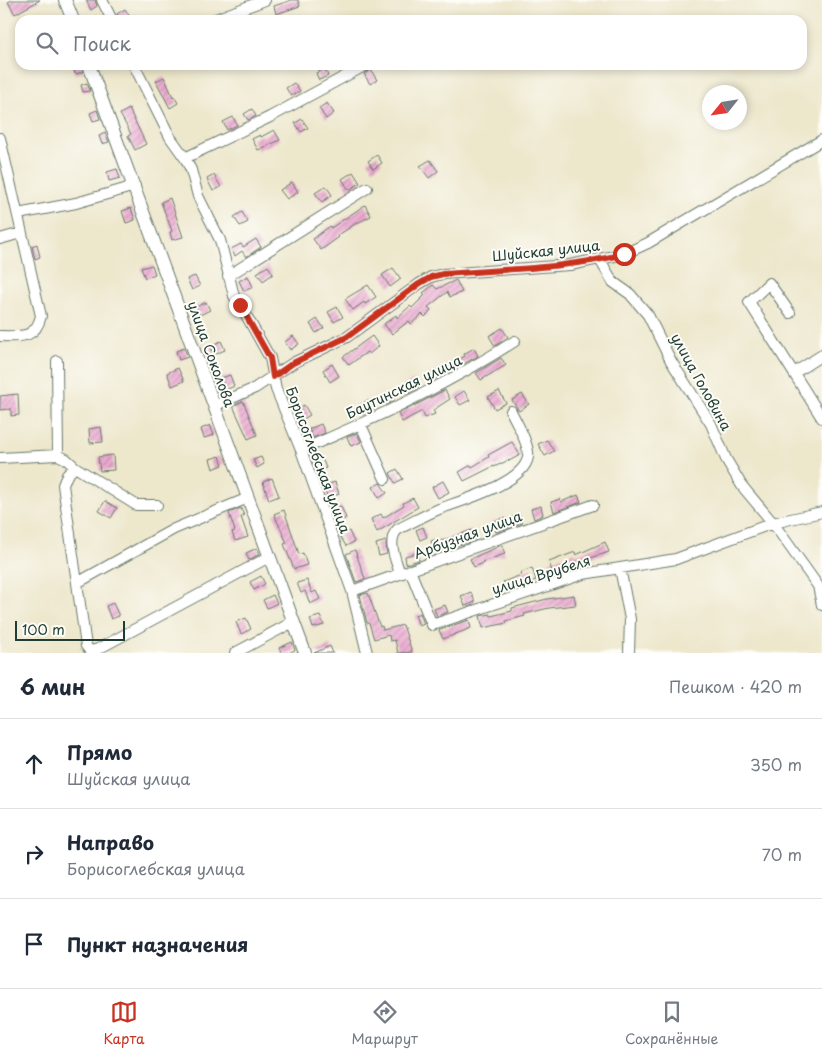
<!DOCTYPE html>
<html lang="ru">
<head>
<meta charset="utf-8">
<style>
	body { margin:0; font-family:"Playpen Sans",sans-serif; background:#f6f6f7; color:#1f2937 }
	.compass { position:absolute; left:702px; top:85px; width:45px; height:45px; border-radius:50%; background:#fff; box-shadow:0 2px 8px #0003; rotate:240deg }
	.scale { position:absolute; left:15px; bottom:12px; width:110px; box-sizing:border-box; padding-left:5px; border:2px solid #1f3d34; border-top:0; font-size:14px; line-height:18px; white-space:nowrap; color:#1f3d34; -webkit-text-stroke:4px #fdfcf7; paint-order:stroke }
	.stop { position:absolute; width:15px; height:15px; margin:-11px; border:4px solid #c8321e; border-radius:50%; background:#fff }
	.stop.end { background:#c8321e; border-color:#fff; box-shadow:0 1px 5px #0008 }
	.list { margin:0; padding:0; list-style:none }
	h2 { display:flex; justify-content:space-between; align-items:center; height:65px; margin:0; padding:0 20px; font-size:21px }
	h2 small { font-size:16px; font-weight:400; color:#747a83 }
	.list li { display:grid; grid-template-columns:32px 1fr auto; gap:15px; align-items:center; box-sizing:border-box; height:90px; padding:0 20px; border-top:1px solid #e0e1e3 }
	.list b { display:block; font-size:19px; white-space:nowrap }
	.list p { margin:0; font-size:16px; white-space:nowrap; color:#747a83 }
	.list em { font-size:16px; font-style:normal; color:#747a83 }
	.icon { flex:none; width:28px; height:28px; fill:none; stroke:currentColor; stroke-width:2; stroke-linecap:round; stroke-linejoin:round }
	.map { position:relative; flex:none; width:822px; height:653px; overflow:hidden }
	.search { position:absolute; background:#fff; box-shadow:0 2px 8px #0003; left:15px; right:15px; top:15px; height:55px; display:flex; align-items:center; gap:12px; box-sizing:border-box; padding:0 18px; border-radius:15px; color:#747a83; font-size:19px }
	.sheet { height:335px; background:#fff }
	nav { display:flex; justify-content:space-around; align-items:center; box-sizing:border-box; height:70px; border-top:1px solid #e0e1e3; background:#fff; font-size:14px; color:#747a83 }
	nav a { display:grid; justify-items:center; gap:2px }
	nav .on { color:#c8321e }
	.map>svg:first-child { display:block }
	.building { fill:url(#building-hatch) }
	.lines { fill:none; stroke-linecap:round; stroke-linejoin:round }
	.minor-casing { stroke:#677869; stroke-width:12 }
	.major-casing { stroke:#677869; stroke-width:14 }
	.minor { stroke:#fff; stroke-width:10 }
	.major { stroke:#fff; stroke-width:12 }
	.route { stroke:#c8321e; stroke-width:6 }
	.labels { text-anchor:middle; stroke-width:4; stroke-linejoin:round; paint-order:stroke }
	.street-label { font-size:14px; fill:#1f3d34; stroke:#fdfcf7 }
</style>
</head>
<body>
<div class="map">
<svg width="822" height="653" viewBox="0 0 822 653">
	<defs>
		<pattern id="building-hatch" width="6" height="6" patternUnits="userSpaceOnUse" patternTransform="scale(1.25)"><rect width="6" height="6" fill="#edacd2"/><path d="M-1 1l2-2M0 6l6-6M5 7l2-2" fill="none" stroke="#bf8dab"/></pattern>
	</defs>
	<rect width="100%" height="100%" fill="#fdfcf7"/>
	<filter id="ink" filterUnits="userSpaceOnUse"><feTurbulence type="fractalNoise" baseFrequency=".02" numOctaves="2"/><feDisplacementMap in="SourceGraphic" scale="10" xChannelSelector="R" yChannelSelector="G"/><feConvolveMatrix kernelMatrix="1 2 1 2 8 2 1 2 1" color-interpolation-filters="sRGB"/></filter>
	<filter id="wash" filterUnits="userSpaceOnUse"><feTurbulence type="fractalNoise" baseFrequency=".0096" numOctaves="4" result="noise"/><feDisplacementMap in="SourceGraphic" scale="20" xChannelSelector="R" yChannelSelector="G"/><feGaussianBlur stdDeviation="1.12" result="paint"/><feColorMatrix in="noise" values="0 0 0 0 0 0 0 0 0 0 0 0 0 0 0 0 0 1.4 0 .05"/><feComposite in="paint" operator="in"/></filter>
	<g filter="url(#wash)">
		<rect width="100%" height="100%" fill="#ede7cc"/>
		<g id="blocks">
			<!-- building -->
			<path class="building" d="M12,0h28l-25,14 -7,-12z
				M86,0h9l2,6 -6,4z
				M292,0h6l2,6 -24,8 -2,-8z
				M125,9l7,11h-12l-3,-6z
				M73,65h8l2,7 -8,2z
				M325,69l3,7 -9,4 -3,-7z
				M371,70l6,10 -7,4 -6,-10z
				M164,77l9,20 1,-1 4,7 -8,5 -14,-27z
				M87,83l3,8 -7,1 -2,-7z
				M294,83l6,8 -9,5 -5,-8z
				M327,103l7,10 -8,6 -7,-11z
				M129,109l17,35 -11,6 -7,-14 3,-2 -11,-20z
				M252,109l4,7 -8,4 -4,-6z
				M97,110l3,9 -7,2 -3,-8z
				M233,117l4,8 -10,5 -4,-8z
				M302,119l6,9 -7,4 -6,-9z
				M274,130l6,10 -22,10 -6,-11 8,-4 1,2z
				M105,133l4,9 -7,2 -3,-8z
				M377,155l5,8 -9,6 -5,-8z
				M430,160l8,11 -9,7 -9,-12z
				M117,169l3,9 -11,3 -2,-9z
				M353,172l7,11 -11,7 -7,-11z
				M214,175l7,12 -8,4 -6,-12z
				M292,182l6,10 -11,7 -7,-9z
				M326,186l6,9 -10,7 -7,-9z
				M170,198l13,39 -11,3 -2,-8 2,-1 -11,-29z
				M365,205l6,11 -16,8 -18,12 2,1 -18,13 -8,-11 17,-13 1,2z
				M131,208l4,12 -9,3 -4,-12z
				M242,212l6,10 -8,4 -6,-9z
				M256,239l5,8 -15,10 -4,-6 -7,5 -4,-7 10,-5 2,3z
				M37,244l3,13 -5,2 -3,-13z
				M152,265l3,9 -10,4 -4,-10z
				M268,266l5,8 -10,7 -6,-8z
				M393,268l8,11 -11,8 -8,-12z
				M195,276l5,10 -8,4 -5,-11z
				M248,276l5,11 -9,4 -5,-10z
				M456,280l6,12 -12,5 -3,-5 -19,15 3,3 -6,7 -3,-3 -11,10 -2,-3 -17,13 -8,-10 12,-9 1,3 13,-12 2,2 13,-13 -2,-2 10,-8 4,4z
				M368,285l8,12 -11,7 -1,-2 -11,8 -8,-11z
				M206,302l4,8 -10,5 -4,-8z
				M337,307l6,10 -9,5 -6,-10z
				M317,319l7,9 -8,5 -6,-9z
				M502,328l6,9 -13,9 -6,-10z
				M293,336l6,8 -9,6 -5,-8z
				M372,336l7,10 -10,8 -2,-2 -18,13 -6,-8z
				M221,341l4,9 -12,5 -3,-9z
				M184,348l4,9 -9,3 -3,-9z
				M474,348l4,8 -46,25 -3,-6 36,-19 -1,-2z
				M501,358l5,7 -25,15 -5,-7z
				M332,364l7,12 -9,6 -7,-12z
				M178,368l6,13 -12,5 -5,-13z
				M230,375l4,11 -8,4 -5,-12z
				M414,380l5,8 -12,6 -4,-8z
				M445,390l5,9 -17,11 2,4 -10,4 -3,-7 -20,11 -4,-8z
				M464,391l6,9 -10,5 -5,-8z
				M499,391l7,12 -11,6 -7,-12z
				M18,394l1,21 -8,1v-7l-11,1v-14z
				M522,394l7,10 -10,7 -7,-11z
				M391,395l3,6 -8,3 -2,-5z
				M368,400l6,9 -11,6 -5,-9z
				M243,401l14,34 -9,4 -15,-33z
				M304,405l6,10 -10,6 -6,-10z
				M321,424l4,9 -12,5 -4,-9z
				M210,425l4,10 -10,3 -3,-9z
				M101,427l2,15 -13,1 -1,-14z
				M357,433l4,9 -10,4 -4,-9z
				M547,440l7,11 -9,5 -7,-12z
				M512,442l8,13 -11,6v-1l-15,7v-1l-30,15 -5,-9 12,-7 1,2 17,-10 -1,-2z
				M113,455l1,15 -14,1 -2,-14z
				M220,456l3,9 -10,4 -3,-10z
				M261,457l3,7 -7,4 -4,-8z
				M322,458l4,10 -10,3 -3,-9z
				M397,469l6,10 -8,4 -5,-10z
				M272,478l7,18 -10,4 -6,-18z
				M443,481l6,11 -11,6 -6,-11z
				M335,482l4,12 -11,4 -5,-12z
				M380,483l7,10 -8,5 -6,-11z
				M578,495l3,7 -27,10 -3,-10 9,-3 1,3z
				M413,498l5,9 -41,25 -6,-13 10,-5 2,4 21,-13 -1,-2z
				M105,501l12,7 -6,10 -12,-7z
				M341,506l5,12 -10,5 -5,-12z
				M541,506l2,9 -9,4 -3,-10z
				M241,508l3,8 -3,1 7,20 -13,4 -3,-9 3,-1 -6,-18z
				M284,510l15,44 4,-1 4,12 -13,4 -10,-25 3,-1 -13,-29z
				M519,514l3,9 -26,9 -4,-10 13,-4 1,2z
				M423,527l4,10 -7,3 -4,-10z
				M472,530l4,9 -41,14 -4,-12 7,-2 1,3z
				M349,531l5,11 -8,4 -6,-10z
				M386,541l1,13 -8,2 -3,-12z
				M605,542l4,10 -47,15 1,1 -11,4 -3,-10 26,-10 1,3z
				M502,545l3,9 -23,8 1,1 -9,4 -4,-8z
				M257,548l3,6 -11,6 -3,-7z
				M355,550l10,29 -9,3 -10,-28z
				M417,553l2,7 -13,4 -1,-8z
				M532,568l4,12 -29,11 -4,-9 18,-7 -1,-2z
				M261,576l4,8 -11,6 -4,-8z
				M307,580l5,13 4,-2 4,8 -10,5 -5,-13 -4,2 -4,-10z
				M471,592l4,10 -10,4 -4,-10z
				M368,593l12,34 2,-1 1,4 20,-5 9,27 -14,1 -3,-13 -5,1 -1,-6 -15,4 -5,-16h-2l-7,-28z
				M273,595l4,8 -10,5 -4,-8z
				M574,595l2,10 -27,3 -25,6 1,2 -19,5 1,2 -24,5 -3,-12 10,-2 1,2 21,-5v-3l35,-9z
				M113,603l6,13 -8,3 -5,-13z
				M445,605l3,7 -11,4 -3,-7z
				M420,613l4,11 -5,2 -4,-11z
				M320,616l4,9 -11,3 -3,-9z
				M246,618l5,11 -10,5 -5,-12z
				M469,620l2,8 -28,11 -4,-9z
				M292,642l3,8 -6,3h-7l-3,-5z
				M330,646l3,7h-19z"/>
		</g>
	</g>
	<g filter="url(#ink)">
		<use href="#blocks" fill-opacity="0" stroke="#677869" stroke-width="1"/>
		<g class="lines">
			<!-- minor casing -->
			<g class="minor-casing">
				<path id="minor" d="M102,0l10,20
					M213,20l52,-20
					M134,65l36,72 15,21 6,12 7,26 22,44 14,56 12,19 24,43 6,31 25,61 51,141 15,62
					M0,138l41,178c-6,24 -21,20 -41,20
					M185,158l85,-41 96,-52
					M18,214l58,-11 59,-17
					M0,239l21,-6
					M600,260l13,22 17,12 18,21 23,46 40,63 15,35 16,27 31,37 45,63 4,19
					M228,276l139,-88
					M790,313l-21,-30 -20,19 73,116
					M57,361l1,94
					M794,373l28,-18
					M214,406l41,-18 38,-25 54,-26 72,-53 12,-7 12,-3 127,-9 54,-11 24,-11 174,-103
					M361,425l24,54
					M301,450c74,-31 146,-65 214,-109
					M0,458l58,-3 8,4 9,8 61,38h21
					M75,467l-8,8 -4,10 23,161 4,5 8,-2 171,-92
					M620,568l10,51 -1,34
					M410,570l22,55 151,-51 93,-15 97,-36 49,-11
					M400,574c-4,-14 -14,-34 -2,-45 13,-6 27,-14 41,-20 22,-8 85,-26 89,-52 2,-12 -12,-35 -17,-46
					M77,583l97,-54 74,-31
					M352,591l241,-86
					M235,653l58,-31"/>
			</g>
			<!-- major casing -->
			<g class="major-casing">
				<path id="major" d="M65,0l8,20
					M89,65l216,588"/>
			</g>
			<!-- minor -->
			<use href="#minor" class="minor"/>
			<!-- major -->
			<use href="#major" class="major"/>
		</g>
	</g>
	<g class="lines" filter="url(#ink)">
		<!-- route -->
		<path class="route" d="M240,305l30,53 3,19 20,-14 54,-26 72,-53 12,-7 12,-3c61,-5 122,-5 181,-20"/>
	</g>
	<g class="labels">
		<!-- street labels -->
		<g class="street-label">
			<text transform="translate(546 251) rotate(-6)" y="5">Шуйская улица</text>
			<text transform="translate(211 354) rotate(70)" y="5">улица Соколова</text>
			<text transform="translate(701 382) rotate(61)" y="5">улица Головина</text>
			<text transform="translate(404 387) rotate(-26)" y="5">Баутинская улица</text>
			<text transform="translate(318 460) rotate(69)" y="5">Борисоглебская улица</text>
			<text transform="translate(468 535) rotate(-20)" y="5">Арбузная улица</text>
			<text transform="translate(541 575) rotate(-17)" y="5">улица Врубеля</text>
		</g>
	</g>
</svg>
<svg class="compass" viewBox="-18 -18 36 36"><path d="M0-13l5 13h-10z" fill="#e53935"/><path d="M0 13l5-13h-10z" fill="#747a83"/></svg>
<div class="scale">100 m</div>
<div class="stop" style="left:624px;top:254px"></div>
<div class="stop end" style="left:240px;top:305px"></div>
<div class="search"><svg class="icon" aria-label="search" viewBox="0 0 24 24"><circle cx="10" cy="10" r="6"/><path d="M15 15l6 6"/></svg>Поиск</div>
</div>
<section class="sheet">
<h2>6 мин<small>Пешком · 420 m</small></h2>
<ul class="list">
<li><svg class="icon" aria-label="ahead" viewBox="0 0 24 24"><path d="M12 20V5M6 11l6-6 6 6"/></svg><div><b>Прямо</b><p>Шуйская улица</p></div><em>350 m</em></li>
<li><svg class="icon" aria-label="right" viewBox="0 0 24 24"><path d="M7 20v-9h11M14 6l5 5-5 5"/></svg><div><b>Направо</b><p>Борисоглебская улица</p></div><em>70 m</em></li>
<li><svg class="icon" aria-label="arrive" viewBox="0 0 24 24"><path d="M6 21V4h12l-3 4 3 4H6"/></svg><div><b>Пункт назначения</b></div></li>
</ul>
</section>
<nav>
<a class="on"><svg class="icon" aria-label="map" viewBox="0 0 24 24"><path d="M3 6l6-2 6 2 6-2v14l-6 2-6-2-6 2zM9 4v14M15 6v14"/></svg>Карта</a>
<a><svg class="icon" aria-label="directions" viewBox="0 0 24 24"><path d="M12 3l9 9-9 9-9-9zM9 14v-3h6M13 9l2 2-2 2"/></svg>Маршрут</a>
<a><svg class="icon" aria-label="saved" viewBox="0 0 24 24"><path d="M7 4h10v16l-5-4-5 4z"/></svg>Сохранённые</a>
</nav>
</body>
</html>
